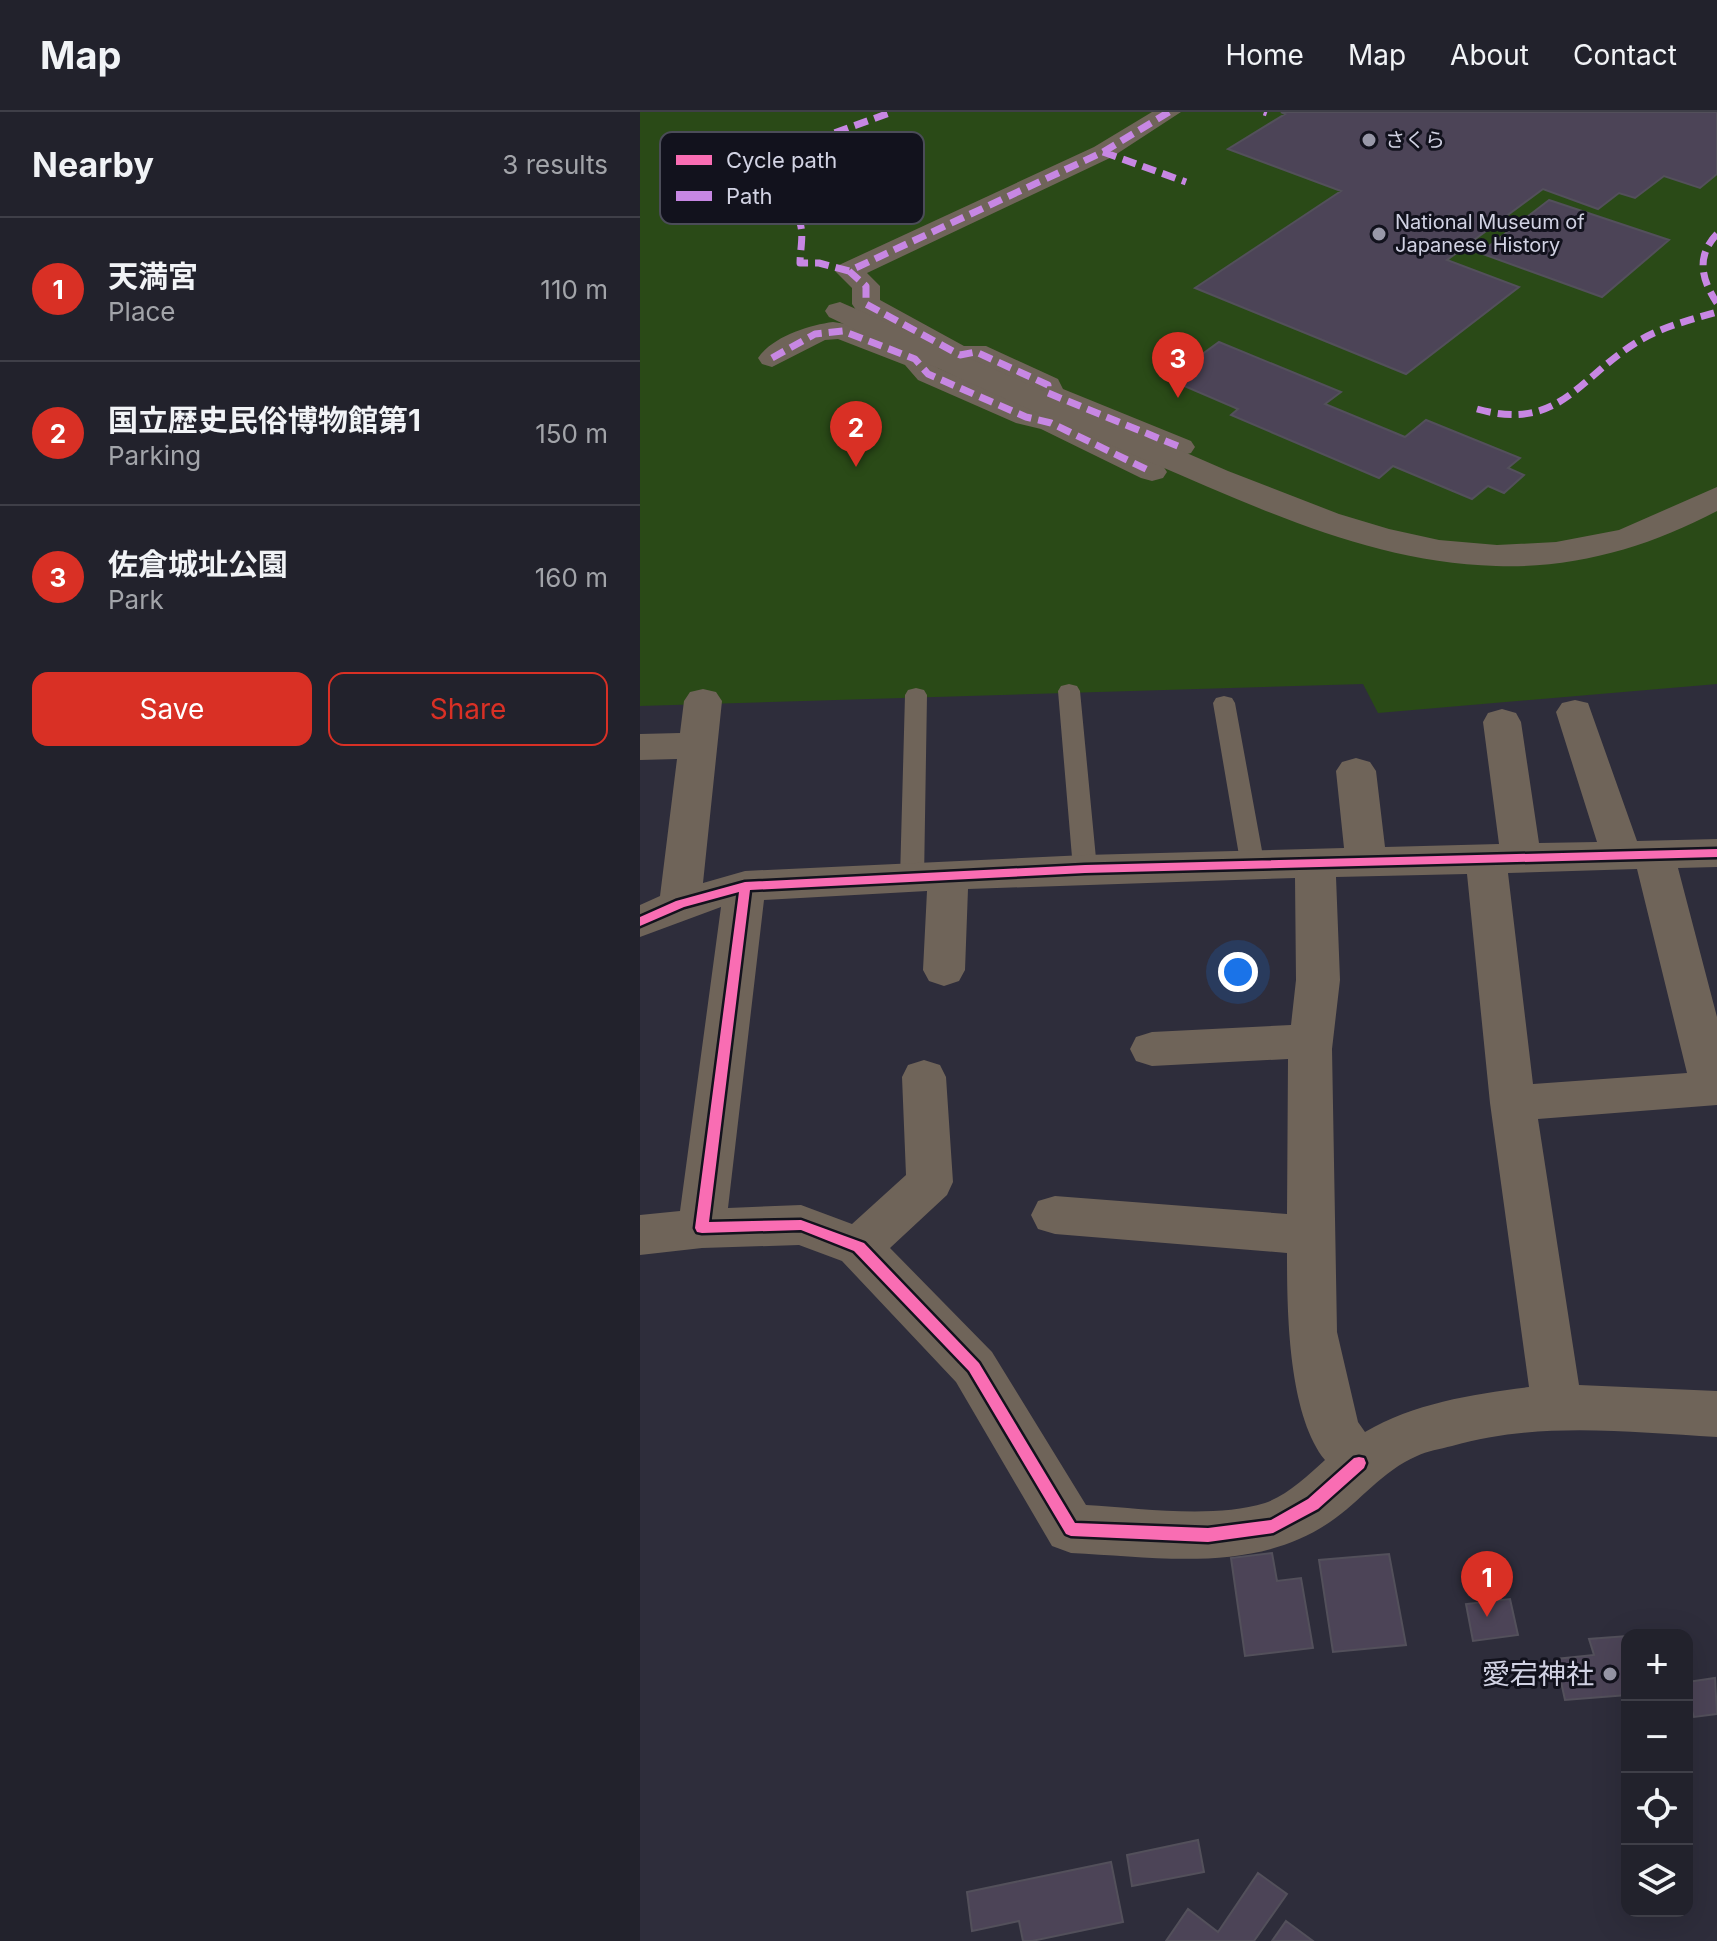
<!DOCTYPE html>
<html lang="en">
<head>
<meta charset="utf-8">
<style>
	body { margin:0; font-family:Inter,"Noto Sans JP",sans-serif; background:#2a2a34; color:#f1f3f6 }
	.controls { position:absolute; right:24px; bottom:24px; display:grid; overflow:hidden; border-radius:16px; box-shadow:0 8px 32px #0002 }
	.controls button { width:72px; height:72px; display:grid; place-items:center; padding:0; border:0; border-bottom:2px solid #3f3f48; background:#22222c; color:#f1f3f6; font:40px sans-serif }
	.you { position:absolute; left:598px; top:860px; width:28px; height:28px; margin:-20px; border:6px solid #fff; border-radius:50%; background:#1a73e8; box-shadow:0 0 0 12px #1a73e833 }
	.badge { display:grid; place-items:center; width:52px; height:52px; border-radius:50%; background:#d93025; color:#fff; font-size:26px; font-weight:700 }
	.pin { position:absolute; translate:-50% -66px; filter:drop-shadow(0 2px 4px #0008) }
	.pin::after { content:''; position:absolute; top:42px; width:28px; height:24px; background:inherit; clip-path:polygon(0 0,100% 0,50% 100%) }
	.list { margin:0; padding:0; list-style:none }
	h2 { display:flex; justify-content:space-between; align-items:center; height:104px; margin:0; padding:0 32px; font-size:34px }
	h2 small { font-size:26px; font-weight:400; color:#a2a4a9 }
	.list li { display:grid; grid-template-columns:52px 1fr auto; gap:24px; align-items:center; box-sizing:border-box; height:144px; padding:0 32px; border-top:2px solid #3f3f48 }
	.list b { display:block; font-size:30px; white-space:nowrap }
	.list p { margin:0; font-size:26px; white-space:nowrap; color:#a2a4a9 }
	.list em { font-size:26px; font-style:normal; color:#a2a4a9 }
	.actions { display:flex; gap:16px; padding:24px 32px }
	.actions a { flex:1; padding:18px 0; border:2px solid #d93025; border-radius:16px; text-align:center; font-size:28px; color:#d93025 }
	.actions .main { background:#d93025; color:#fff }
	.icon { flex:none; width:44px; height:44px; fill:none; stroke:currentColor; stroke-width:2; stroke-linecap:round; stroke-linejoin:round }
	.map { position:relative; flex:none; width:1077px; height:1829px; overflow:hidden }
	header { display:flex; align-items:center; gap:48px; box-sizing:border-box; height:112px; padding:0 40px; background:#22222c; border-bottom:2px solid #3f3f48 }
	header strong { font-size:38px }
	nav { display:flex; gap:44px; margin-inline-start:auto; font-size:28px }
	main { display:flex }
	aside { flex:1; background:#22222c }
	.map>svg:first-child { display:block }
	.green { fill:#2a4a17 }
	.building { fill:#4c4457; stroke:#53505b; stroke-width:2 }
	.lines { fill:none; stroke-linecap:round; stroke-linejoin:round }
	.service { fill:#6f6459; fill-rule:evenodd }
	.pedestrian { fill:#6f6459; fill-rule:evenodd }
	.minor { fill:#6f6459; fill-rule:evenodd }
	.tertiary { fill:#6f6459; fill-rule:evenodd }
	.quiet { stroke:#c787e3; stroke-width:7; stroke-dasharray:14 7; stroke-linecap:butt }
	.cycleway-casing { stroke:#12121d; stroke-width:5 }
	.cycleway { fill:#f96db3; fill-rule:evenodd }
	.poi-dot { fill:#9898a8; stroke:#12121d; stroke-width:3 }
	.labels { text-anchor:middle; stroke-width:6; stroke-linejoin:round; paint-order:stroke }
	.far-poi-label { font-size:20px; fill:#d1d2e3; stroke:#12121d; text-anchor:start }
	.near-poi-label { font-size:28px; fill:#d1d2e3; stroke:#12121d; text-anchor:end }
	.key { fill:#12121d; stroke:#4b4c58; stroke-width:2 }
	.key-label { font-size:22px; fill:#d1d2e3 }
</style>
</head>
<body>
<header>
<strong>Map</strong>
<nav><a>Home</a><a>Map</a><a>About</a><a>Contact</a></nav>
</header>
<main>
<aside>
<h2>Nearby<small>3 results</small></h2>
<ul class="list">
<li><span class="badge">1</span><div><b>天満宮</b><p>Place</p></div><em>110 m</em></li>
<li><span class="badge">2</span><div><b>国立歴史民俗博物館第1</b><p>Parking</p></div><em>150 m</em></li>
<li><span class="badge">3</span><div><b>佐倉城址公園</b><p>Park</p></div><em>160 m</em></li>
</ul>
<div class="actions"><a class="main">Save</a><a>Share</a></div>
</aside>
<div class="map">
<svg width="1077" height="1829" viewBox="0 0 1077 1829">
	<rect width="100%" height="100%" fill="#2e2d3b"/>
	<!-- green -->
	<path class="green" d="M0,0h1077v572l-339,29 -15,-29 -723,22z"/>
	<!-- building -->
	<path class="building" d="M641,0h436v62l-17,14 -36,-12 -29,22 -16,-5 -21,16 -55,-20 -96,71 72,27 -113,87 -211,-86 146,-97 -113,-42 57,-35z
		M909,88l120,40 -67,57 -122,-44z
		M579,230l122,50 -16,12 80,33 21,-17 94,38 -12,10 16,7 -20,18 -16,-7 -16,13 -79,-33 -14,12 -148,-63 7,-6 -70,-30z
		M632,1441l5,28 24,-3 12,70 -68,8 -14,-98z
		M749,1442l17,91 -73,7 -14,-92z
		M870,1487l8,36 -45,6 -7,-37z
		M987,1524v59l-62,5 -9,-41 38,-4 -5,-16z
		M1075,1566l2,36 -23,3 -7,-22v-13z
		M558,1728l6,32 -72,14 -5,-31z
		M471,1750l12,60 -91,19h-9l-4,-20 -47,10 -5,-39z
		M618,1761l29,21 -33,47h-88l22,-32 30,23z
		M646,1809l27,20h-41z"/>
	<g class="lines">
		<!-- service -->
		<path class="service" d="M429,572l8,2 3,5 17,178 -3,6 -9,3 -9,-3 -3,-6 -15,-178 3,-5z
			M276,576l8,2 3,5 -3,184 -3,6 -9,3 -9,-3 -3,-6 5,-184 3,-5z
			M584,584l8,2 3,5 30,164 -3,6 -9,3 -9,-3 -3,-6 -28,-164 3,-5z"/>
		<!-- pedestrian -->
		<path class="pedestrian" d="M512,0h29l-69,45 -245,116 13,13v14l84,46h22l72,33 5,10 128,52 4,6 -4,6 -11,3 -11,-3 -131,-54 -5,-10 -60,-28 -13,3 -10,-3 -94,-51 -4,-6v-16l-17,-17 4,-6 255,-118z
			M193,210l20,3 72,28 13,15 98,42 26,7 101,49 4,6 -4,6 -11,3 -11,-3 -100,-49 -25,-6 -98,-43 -13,-15 -67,-26 -13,1 -53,27 -10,-3 -4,-6c14,-21 51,-33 75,-36z"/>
		<!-- minor -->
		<path class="minor" d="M63,577l13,3 6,9 -19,182 42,-12 340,-16 259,-7 -8,-77 6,-9 14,-4 14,4 6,9 9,76 114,-3 -16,-122 5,-9 14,-4 14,4 5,9 18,121 58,-1 -41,-130 6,-9 13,-3 13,3 49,138 80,-2v28l-39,1 39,149v88l-179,14 41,266 138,6v46c-89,-5 -178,-16 -265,9 -12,3 -25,5 -35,10 -35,15 -56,45 -87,66 -76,52 -172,35 -259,31l-19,-7 -96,-164 -114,-121 -43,-16 -97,3 -62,7v-40l40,-4 41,-304 -81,30v-32l20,-9 17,-137 -37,1v-26l40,-1 4,-32 6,-9zM997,757l50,204 -154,11 -25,-211zM827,762l23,229 39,284c-56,7 -115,16 -164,45l-7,-10 -21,-90 -5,-283 8,-69 -4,-103zM655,766l1,102 -5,45 -139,7 -16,5 -6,12 6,12 16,5 136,-7 -1,155 -232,-18 -17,5 -7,14 7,14 17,5 232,19c0,58 1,161 38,207 -18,16 -37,35 -60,43 -53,16 -125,5 -179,2l-94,-153 -102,-104 57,-53 6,-13 -7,-105 -6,-12 -16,-5 -16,5 -6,12 4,98 -54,49 -51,-19 -73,3 36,-308 163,-9 -4,79 6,11 15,5 15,-5 6,-11 3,-81z"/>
		<!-- tertiary -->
		<path class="tertiary" d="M200,190l388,169 111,43 50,15 50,11 58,5 59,-3 63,-12 98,-43v24c-68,36 -143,58 -221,55 -122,-3 -236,-57 -346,-104 -108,-46 -215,-94 -321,-145l-4,-6 4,-6z"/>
		<!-- quiet -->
		<path class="quiet" d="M529,0l-66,40 -254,119 17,15v18l94,51 16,-3 72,33v8l132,54
			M624,0l3,1
			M463,40l83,30
			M1077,122c-21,22 -16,45 0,69
			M209,159l-30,-8h-19c0,-12 4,-28 0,-40 -8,-24 -41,-28 -46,-54l17,-13 121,-44
			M132,246l43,-24 28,-3 72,28 13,15 98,43 25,6 101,49
			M837,297c82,23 100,-30 160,-67 24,-15 53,-22 80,-30"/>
		<!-- cycleway casing -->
		<g class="cycleway-casing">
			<path id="cycleway" d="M1077,737v8l-632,16 -335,17 -41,332 92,-2 63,23 115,120 96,160 133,5 63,-8 37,-21 46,-41 5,-1 5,1 2,5 -2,5 -46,41 -45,24 -65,9 -137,-6 -5,-2 -97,-163 -115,-120 -53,-21 -99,3 -5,-1 -2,-4 44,-336 -55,15 -44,19v-9l36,-16 69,-19 340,-17z"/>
		</g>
		<!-- cycleway -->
		<use href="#cycleway" class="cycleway"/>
	</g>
	<!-- markers -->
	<g class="poi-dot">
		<circle cx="729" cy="28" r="8"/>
		<circle cx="739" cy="122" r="8"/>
		<circle cx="970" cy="1562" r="8"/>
	</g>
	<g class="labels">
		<!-- far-poi labels -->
		<g class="far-poi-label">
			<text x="745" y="35">さくら</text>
			<text x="755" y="117">National Museum of<tspan x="755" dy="23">Japanese History</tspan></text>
		</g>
		<!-- near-poi labels -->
		<g class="near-poi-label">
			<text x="954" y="1572">愛宕神社</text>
		</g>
	</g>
	<!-- legend -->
	<rect x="20" y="20" width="264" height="92" rx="12" class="key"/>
	<rect x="36" y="43" width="36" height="10" fill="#f96db3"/>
	<rect x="36" y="79" width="36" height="10" fill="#c787e3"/>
	<g class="key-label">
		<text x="86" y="56">Cycle path</text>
		<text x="86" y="92">Path</text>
	</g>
</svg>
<div class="controls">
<button>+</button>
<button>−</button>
<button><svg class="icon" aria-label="locate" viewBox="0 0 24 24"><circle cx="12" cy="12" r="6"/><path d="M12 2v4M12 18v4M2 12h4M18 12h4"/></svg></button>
<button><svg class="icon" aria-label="layers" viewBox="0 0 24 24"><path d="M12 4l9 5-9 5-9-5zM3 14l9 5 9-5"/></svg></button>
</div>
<div class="you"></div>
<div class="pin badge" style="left:847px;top:1505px">1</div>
<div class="pin badge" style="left:216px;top:355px">2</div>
<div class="pin badge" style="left:538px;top:286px">3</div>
</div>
</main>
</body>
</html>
